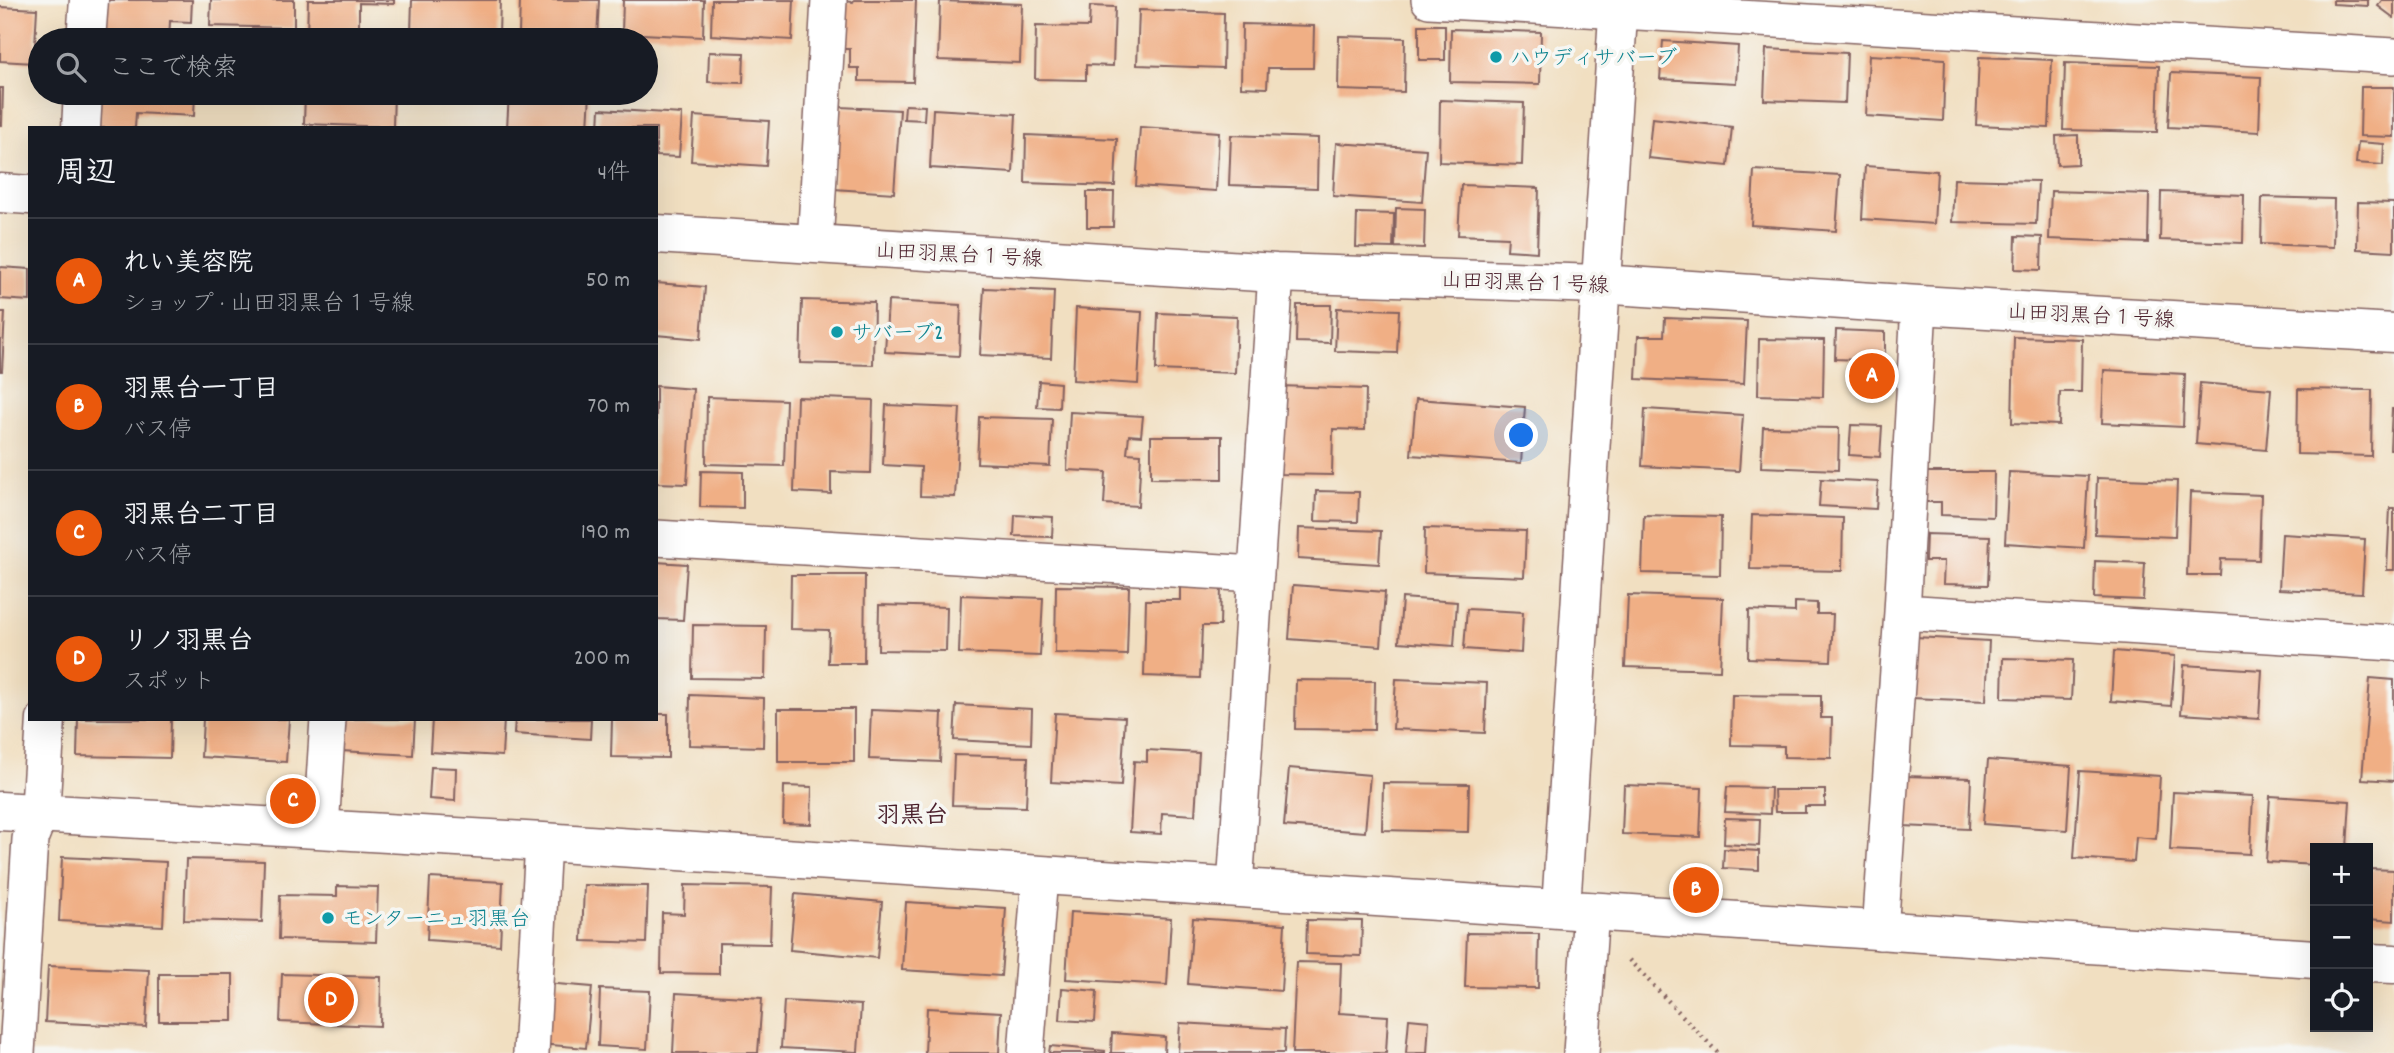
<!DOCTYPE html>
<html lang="ja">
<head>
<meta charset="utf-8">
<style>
	body { margin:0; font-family:Dekko,"Klee One",sans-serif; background:#242831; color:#f1f3f6 }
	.controls { position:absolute; right:21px; bottom:21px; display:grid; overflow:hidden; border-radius:0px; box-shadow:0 7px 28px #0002 }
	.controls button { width:63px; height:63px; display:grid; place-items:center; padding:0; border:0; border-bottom:2px solid #363941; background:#171b24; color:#f1f3f6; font:35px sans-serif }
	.you { position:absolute; left:1522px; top:436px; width:24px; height:24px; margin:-18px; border:5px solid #fff; border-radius:50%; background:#1a73e8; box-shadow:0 0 0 10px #1a73e833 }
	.badge { display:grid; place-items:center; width:46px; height:46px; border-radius:50%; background:#ea580c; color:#fff; font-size:23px; font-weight:700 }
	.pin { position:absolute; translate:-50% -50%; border:4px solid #fff; box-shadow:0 2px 7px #0006 }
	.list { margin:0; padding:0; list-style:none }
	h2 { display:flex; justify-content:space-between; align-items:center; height:91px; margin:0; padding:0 28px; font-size:30px }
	h2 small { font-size:23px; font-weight:400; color:#9ea1a6 }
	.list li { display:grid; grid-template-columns:46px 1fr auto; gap:21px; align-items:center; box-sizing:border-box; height:126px; padding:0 28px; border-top:2px solid #363941 }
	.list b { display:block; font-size:26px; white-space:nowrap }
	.list p { margin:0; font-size:23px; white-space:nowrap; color:#9ea1a6 }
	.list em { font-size:23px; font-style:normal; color:#9ea1a6 }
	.icon { flex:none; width:38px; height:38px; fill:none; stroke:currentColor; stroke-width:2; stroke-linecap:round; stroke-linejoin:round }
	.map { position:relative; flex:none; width:2394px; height:1053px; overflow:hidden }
	.search { position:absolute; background:#171b24; box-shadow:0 7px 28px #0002; left:28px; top:28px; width:630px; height:77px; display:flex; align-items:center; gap:18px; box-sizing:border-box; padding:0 24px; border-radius:38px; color:#9ea1a6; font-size:26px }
	.panel { position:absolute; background:#171b24; box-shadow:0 7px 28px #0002; left:28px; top:126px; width:630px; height:595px; border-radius:0px }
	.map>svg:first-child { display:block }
	.building { fill:#f0af85 }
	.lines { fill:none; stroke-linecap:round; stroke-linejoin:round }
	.minor-casing { stroke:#846260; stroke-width:38 }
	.tertiary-casing { stroke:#846260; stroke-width:41 }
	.path { stroke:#846260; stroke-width:4.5; stroke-dasharray:2 5; stroke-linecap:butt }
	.minor { stroke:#fff; stroke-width:35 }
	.tertiary { stroke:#fff; stroke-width:38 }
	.culture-dot { fill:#0f9aa8; stroke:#f6f6f2; stroke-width:2.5 }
	.labels { text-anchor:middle; stroke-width:7; stroke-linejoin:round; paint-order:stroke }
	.culture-label { font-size:21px; fill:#0d838f; stroke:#f6f6f2; text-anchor:start }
	.street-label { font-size:21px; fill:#4a1f2b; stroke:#f6f6f2 }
	.quarter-label { font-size:24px; font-weight:bold; fill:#4a1f2b; stroke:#f6f6f2 }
</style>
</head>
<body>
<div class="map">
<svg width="2394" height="1053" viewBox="0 0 2394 1053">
	<rect width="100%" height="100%" fill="#f6f6f2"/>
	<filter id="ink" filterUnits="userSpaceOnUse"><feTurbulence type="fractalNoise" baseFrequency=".0143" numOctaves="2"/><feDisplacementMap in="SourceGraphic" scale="14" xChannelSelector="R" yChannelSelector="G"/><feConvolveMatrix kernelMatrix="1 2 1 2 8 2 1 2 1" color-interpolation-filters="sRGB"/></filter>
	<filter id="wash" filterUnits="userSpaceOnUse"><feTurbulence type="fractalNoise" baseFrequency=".00686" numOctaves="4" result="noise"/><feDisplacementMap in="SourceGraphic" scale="28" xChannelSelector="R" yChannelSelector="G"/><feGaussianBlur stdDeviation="1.57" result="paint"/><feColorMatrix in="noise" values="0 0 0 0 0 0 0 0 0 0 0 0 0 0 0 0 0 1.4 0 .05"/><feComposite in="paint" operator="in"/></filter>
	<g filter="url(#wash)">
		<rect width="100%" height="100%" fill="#f1dfc1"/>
		<g id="blocks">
			<!-- building -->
			<path class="building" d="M106,0h86l-1,22 -21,-1 -1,19 -64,-2z
				M211,0h83v28l-84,-2z
				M308,0h86v4l-35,-1v35h-52z
				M412,0h88l-1,35 -88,-2z
				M520,0h79l-2,38 -78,-4z
				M623,0h81l-1,37 -81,-4z
				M712,0h82l-2,40 -81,-5z
				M854,0h62l-3,82 -54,-1v-13h-9v-19h-10l1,-48 12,1z
				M2333,0h35v6l-35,-2z
				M2382,0h12v18l-16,-12z
				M940,1l82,3 -2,59 -82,-3z
				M1090,6l25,1 -2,59 -27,-1v15l-51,-1 1,-53 53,1z
				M0,7l37,2 -3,54 -34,-2z
				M1139,10l85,3 -1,55 -86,-3z
				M1242,24l72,2 -1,42h-45l-1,20 -26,-1z
				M1419,25h26v35h-26z
				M1451,29l90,3 -1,52 -90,-2z
				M1339,36l66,2 -1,54 -66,-2z
				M1663,41l75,5 -2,37 -76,-4z
				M1766,49l81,4 -2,50 -81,-3z
				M709,52l35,1 -1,30 -35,-1z
				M1869,55l76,4 -2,62 -77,-5z
				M1979,57l73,3 -3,68 -73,-3z
				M2065,63l94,3 -2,66 -94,-2z
				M2171,73l90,4 -2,55 -91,-5z
				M2361,87h33v50l-34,-1z
				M0,88h3l-1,37h-2z
				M100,93h95l-1,23 -58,-3 -1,15h-36z
				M305,93h89l-1,34 -89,-3z
				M509,93h81l-2,35h-81z
				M1440,100l84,3 -2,62 -83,-3z
				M905,105l20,1 -1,14 -20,-1z
				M840,107l60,3 -6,83 -60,-4z
				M600,109l82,5 -3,43 -23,-1v-28h-57z
				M933,109l83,5 -3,59 -83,-5z
				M694,116l75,5 -3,45 -75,-5z
				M1652,118l80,9 -4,39 -80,-8z
				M1140,127l79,5 -3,59 -80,-5z
				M1026,135l91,4 -2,47 -90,-3z
				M1231,135l87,3 -1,50 -88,-3z
				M2078,135v29l-21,1 -1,-29z
				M2358,142l26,2 -1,21 -27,-2z
				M1336,143l90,6 -4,53 -89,-6z
				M1865,166l72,5 -3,53 -72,-5z
				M1754,170l86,5 -4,56 -85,-6z
				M1954,179l84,2 -2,43 -84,-2z
				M1461,185l78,3 -2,64 -30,-2 1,-13 -50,-2z
				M2051,191l98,3 -1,49 -99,-4z
				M1087,192h27l-1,35h-26z
				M2161,192l83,3 -1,48 -83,-3z
				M2262,197l72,2 -1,48 -72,-3z
				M2358,202l36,1v48l-37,-2z
				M1396,208l29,1 -1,39 -29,-1z
				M1357,213l37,1 -1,34 -37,-1z
				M2016,236l26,1 -1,33 -26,-1z
				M0,267l30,2v32l-30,-2z
				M656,283l49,4 -4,52 -45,-4z
				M984,288l70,3 -3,67 -71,-3z
				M802,300l72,2 -1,63 -73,-2z
				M888,301l73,4 -2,51 -74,-4z
				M1297,305h34l-1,38 -34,-1z
				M1076,308l66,4 -4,72 -65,-4z
				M1337,308l62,2 -2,43 -62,-2z
				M0,312h5l-3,59h-2z
				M1158,313l79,3 -2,57 -79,-3z
				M1665,318l82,3 -3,63 -108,-5 2,-43h26z
				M1836,330l49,2v29l-50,-2z
				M2014,337l68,2 -1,53h-21l-1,33 -47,-2z
				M1759,339l65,1 -1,57 -65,-2z
				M2104,370l81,4 -2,53 -81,-4z
				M1039,381l21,2 -1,25 -22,-1z
				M2200,383l71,6 -5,61 -70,-6z
				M656,386l37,3 -6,95 -31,-1z
				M1280,386l86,3 -1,41 -32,-1 -1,46 -54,-1z
				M2298,389l74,1 -1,66 -74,-2z
				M707,397l79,3 -2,66 -78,-2z
				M797,397l76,3 -2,73 -40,-1v22l-37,-2z
				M1416,399l109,8 -4,56 -110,-8z
				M886,405l74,3 -5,89 -35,-1 1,-29 -38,-2z
				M1645,409l98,6 -4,56 -97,-5z
				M2392,409h2v40h-4z
				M1070,412l73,4 -2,20 -12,-1 -2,18 14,1 -3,52 -34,-2 2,-32 -39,-2z
				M979,417l73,2 -2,47 -73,-3z
				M1851,425l31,1 -2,31 -31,-2z
				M1763,427l76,1 -1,42 -77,-3z
				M1151,436h71v43l-71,-1z
				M701,471l42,1v36l-43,-1z
				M1926,472h68l-1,45 -52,-2v-13h-16z
				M2009,472l79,4 -4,72 -79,-5z
				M2097,478l80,3 -2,56 -80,-3z
				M1821,479l57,3 -2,27 -57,-3z
				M1316,491l43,1 -1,30 -43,-1z
				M2190,492l71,3 -2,65 -38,-1 -1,16h-33z
				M2390,508h4v62h-7z
				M1015,515l38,2 -1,20 -38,-1z
				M1644,515l77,2 -1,58 -78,-2z
				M1752,515l91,3 -1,53 -92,-2z
				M1299,528l82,3 -2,33 -81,-5z
				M1425,528l101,3 -2,46 -100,-4z
				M1926,534l64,2 -2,49 -45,-1 1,-23h-19z
				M2282,534l83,5 -3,54 -83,-4z
				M2095,561l50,2 -2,37 -49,-2z
				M656,562l31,2 -4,56 -27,-1z
				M791,575h74l-1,88h-36l1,-33 -39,-1z
				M1293,585l92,7 -4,54 -92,-7z
				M1056,586l73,1 -2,68 -72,-2z
				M1180,586l41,1 -1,39h-18l-2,52 -56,-2 2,-76h34z
				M961,595l82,3 -3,58 -81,-3z
				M1628,595l95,3 -3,72 -95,-3z
				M1402,598l55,4 -3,44 -55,-4z
				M1795,602l22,1v11h16l-2,47 -83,-3 1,-48 46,2z
				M879,605l68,2 -1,44 -68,-1z
				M1467,609l56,3 -2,41 -57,-4z
				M693,625l73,1 -1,53 -73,-1z
				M1915,637l74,4 -3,60 -75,-3z
				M2114,651l61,5 -4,50 -60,-5z
				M2003,658l70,2 -2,40 -69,-2z
				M2184,665l78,5 -3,49 -78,-5z
				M2370,678l24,2v101l-32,-2z
				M1396,679l91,4 -2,50 -92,-4z
				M1296,680l79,1 -1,49 -79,-1z
				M690,695l74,3 -1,49 -74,-2z
				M1732,695l89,1v22h11l-1,40 -47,-1v-11l-53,-1z
				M956,705l76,4 -1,35 -77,-4z
				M778,709h76v53h-76z
				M871,710l71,3 -2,49 -71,-3z
				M1055,713l70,4 -4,69 -70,-4z
				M656,714h12v44l-57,-1 1,-38h44z
				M78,719h93l-1,39 -93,-2z
				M203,719h86l-3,43 -85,-5z
				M343,719h72l-2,36 -72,-4z
				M432,719h72l-2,37 -72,-4z
				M515,719h76l-1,20 -76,-5z
				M1147,750l52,3 -4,62 -33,-2 -1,21 -31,-2 4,-71 13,1z
				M954,755l74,2 -2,50 -74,-2z
				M1988,760l83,6 -4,64 -84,-6z
				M431,767l25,1 -1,33 -26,-2z
				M1289,768l81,7 -5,57 -81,-6z
				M2080,771l80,5 -4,63 -20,-2 -2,25 -60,-4z
				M1904,776l67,2 -2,51 -66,-3z
				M1383,783l86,1 -1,48 -86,-2z
				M1624,785l78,3 -2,49 -78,-3z
				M784,786l28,1 -1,37 -28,-1z
				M1727,787l44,1 -1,26 -45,-2z
				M1774,790h51v16h-20v6h-30z
				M2173,792l80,4 -3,58 -80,-4z
				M2270,796l80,5 -3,47h-32v17l-49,-3z
				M1725,818l35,1 -1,27 -35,-2z
				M1724,849l35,2v19l-36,-2z
				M62,857l104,5 -3,64 -104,-5z
				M186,859l78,2 -2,61 -78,-2z
				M2368,869l26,1v51l-26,-2z
				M430,878l73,4 -3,63 -73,-5z
				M584,885l64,1 -2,57 -64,-2z
				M685,885l87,2 -2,57 -51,-1v31l-58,-1 1,-60 22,1z
				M337,886l41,1 -2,55 -97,-3 1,-44 57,1z
				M795,894l87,8 -5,56 -87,-8z
				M906,902l100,6 -5,68 -99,-6z
				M1070,912l101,6 -4,67 -101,-6z
				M1193,918l92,6 -4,67 -93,-7z
				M1307,920l55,1 -1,35 -55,-2z
				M1467,933l72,1 -1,54 -73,-1z
				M1296,962l45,1 -2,50 49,3 -2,37h-94z
				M48,966l101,4 -3,57 -101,-5z
				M159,974h74v47h-74z
				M282,974l99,3 -1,49 -100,-4z
				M545,983l47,4 -6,61 -46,-4z
				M1062,988l35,3 -2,31 -35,-2z
				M600,989l50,2 -3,58 -49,-3z
				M676,993l86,5 -4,55h-85z
				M784,1001l77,4 -3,47 -77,-4z
				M927,1008l74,4 -2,41h-74z
				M1409,1019l20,2 -2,32h-21z
				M1180,1023l105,6 -1,24h-106z
				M1112,1033l53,4 -1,16h-53z
				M1050,1046l55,5v2h-56z"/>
		</g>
	</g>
	<g filter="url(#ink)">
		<use href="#blocks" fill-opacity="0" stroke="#846260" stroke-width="2"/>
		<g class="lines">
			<!-- minor casing -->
			<g class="minor-casing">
				<path id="minor" d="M1429,0l965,56
					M815,245l14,-245
					M656,538l600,36
					M1902,612l492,31
					M321,829l7,-110
					M1235,887l41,-614
					M1880,932l22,-320 17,-307
					M17,1053l13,-214 10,-25
					M531,1053l12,-211
					M1026,1053l14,-177
					M1581,1053l10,-143"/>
			</g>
			<!-- tertiary casing -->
			<g class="tertiary-casing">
				<path id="tertiary" d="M86,40l3,-40
					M81,128l2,-35
					M0,193l30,2
					M656,234l620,39 323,11 320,21 475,28
					M0,811l543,31 1772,117
					M40,814l6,-95
					M1561,908l58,-908
					M2368,963l26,1"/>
			</g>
			<!-- path -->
			<path class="path" d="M1629,960l89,93"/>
			<!-- minor -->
			<use href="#minor" class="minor"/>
			<!-- tertiary -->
			<use href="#tertiary" class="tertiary"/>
		</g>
	</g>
	<!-- markers -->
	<g class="culture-dot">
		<circle cx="1496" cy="57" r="7"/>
		<circle cx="837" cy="332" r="7"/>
		<circle cx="328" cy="918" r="7"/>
	</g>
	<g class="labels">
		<!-- culture labels -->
		<g class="culture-label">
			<text x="1510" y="64">ハウディサバーブ</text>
			<text x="851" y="339">サバーブ2</text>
			<text x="342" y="925">モンターニュ羽黒台</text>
		</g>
		<!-- street labels -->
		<g class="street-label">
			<text transform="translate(959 254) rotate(3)" y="7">山田羽黒台１号線</text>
			<text transform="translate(1525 282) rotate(2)" y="7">山田羽黒台１号線</text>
			<text transform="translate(2091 315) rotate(3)" y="7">山田羽黒台１号線</text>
		</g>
		<!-- quarter labels -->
		<g class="quarter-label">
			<text x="912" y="822">羽黒台</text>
		</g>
	</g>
</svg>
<div class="controls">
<button>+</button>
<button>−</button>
<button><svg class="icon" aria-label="locate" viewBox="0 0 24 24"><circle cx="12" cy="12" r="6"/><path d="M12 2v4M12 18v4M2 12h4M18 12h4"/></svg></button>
</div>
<div class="you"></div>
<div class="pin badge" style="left:1872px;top:376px">A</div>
<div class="pin badge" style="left:1696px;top:890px">B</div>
<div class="pin badge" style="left:293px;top:801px">C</div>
<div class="pin badge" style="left:331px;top:1000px">D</div>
<div class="search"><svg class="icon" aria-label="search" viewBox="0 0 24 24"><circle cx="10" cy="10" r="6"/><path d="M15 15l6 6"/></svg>ここで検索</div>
<section class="panel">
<h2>周辺<small>4件</small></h2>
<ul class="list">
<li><span class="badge">A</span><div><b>れい美容院</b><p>ショップ · 山田羽黒台１号線</p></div><em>50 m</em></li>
<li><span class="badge">B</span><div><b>羽黒台一丁目</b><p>バス停</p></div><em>70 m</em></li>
<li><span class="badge">C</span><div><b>羽黒台二丁目</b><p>バス停</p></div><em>190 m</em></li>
<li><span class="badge">D</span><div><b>リノ羽黒台</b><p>スポット</p></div><em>200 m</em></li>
</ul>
</section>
</div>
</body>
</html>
